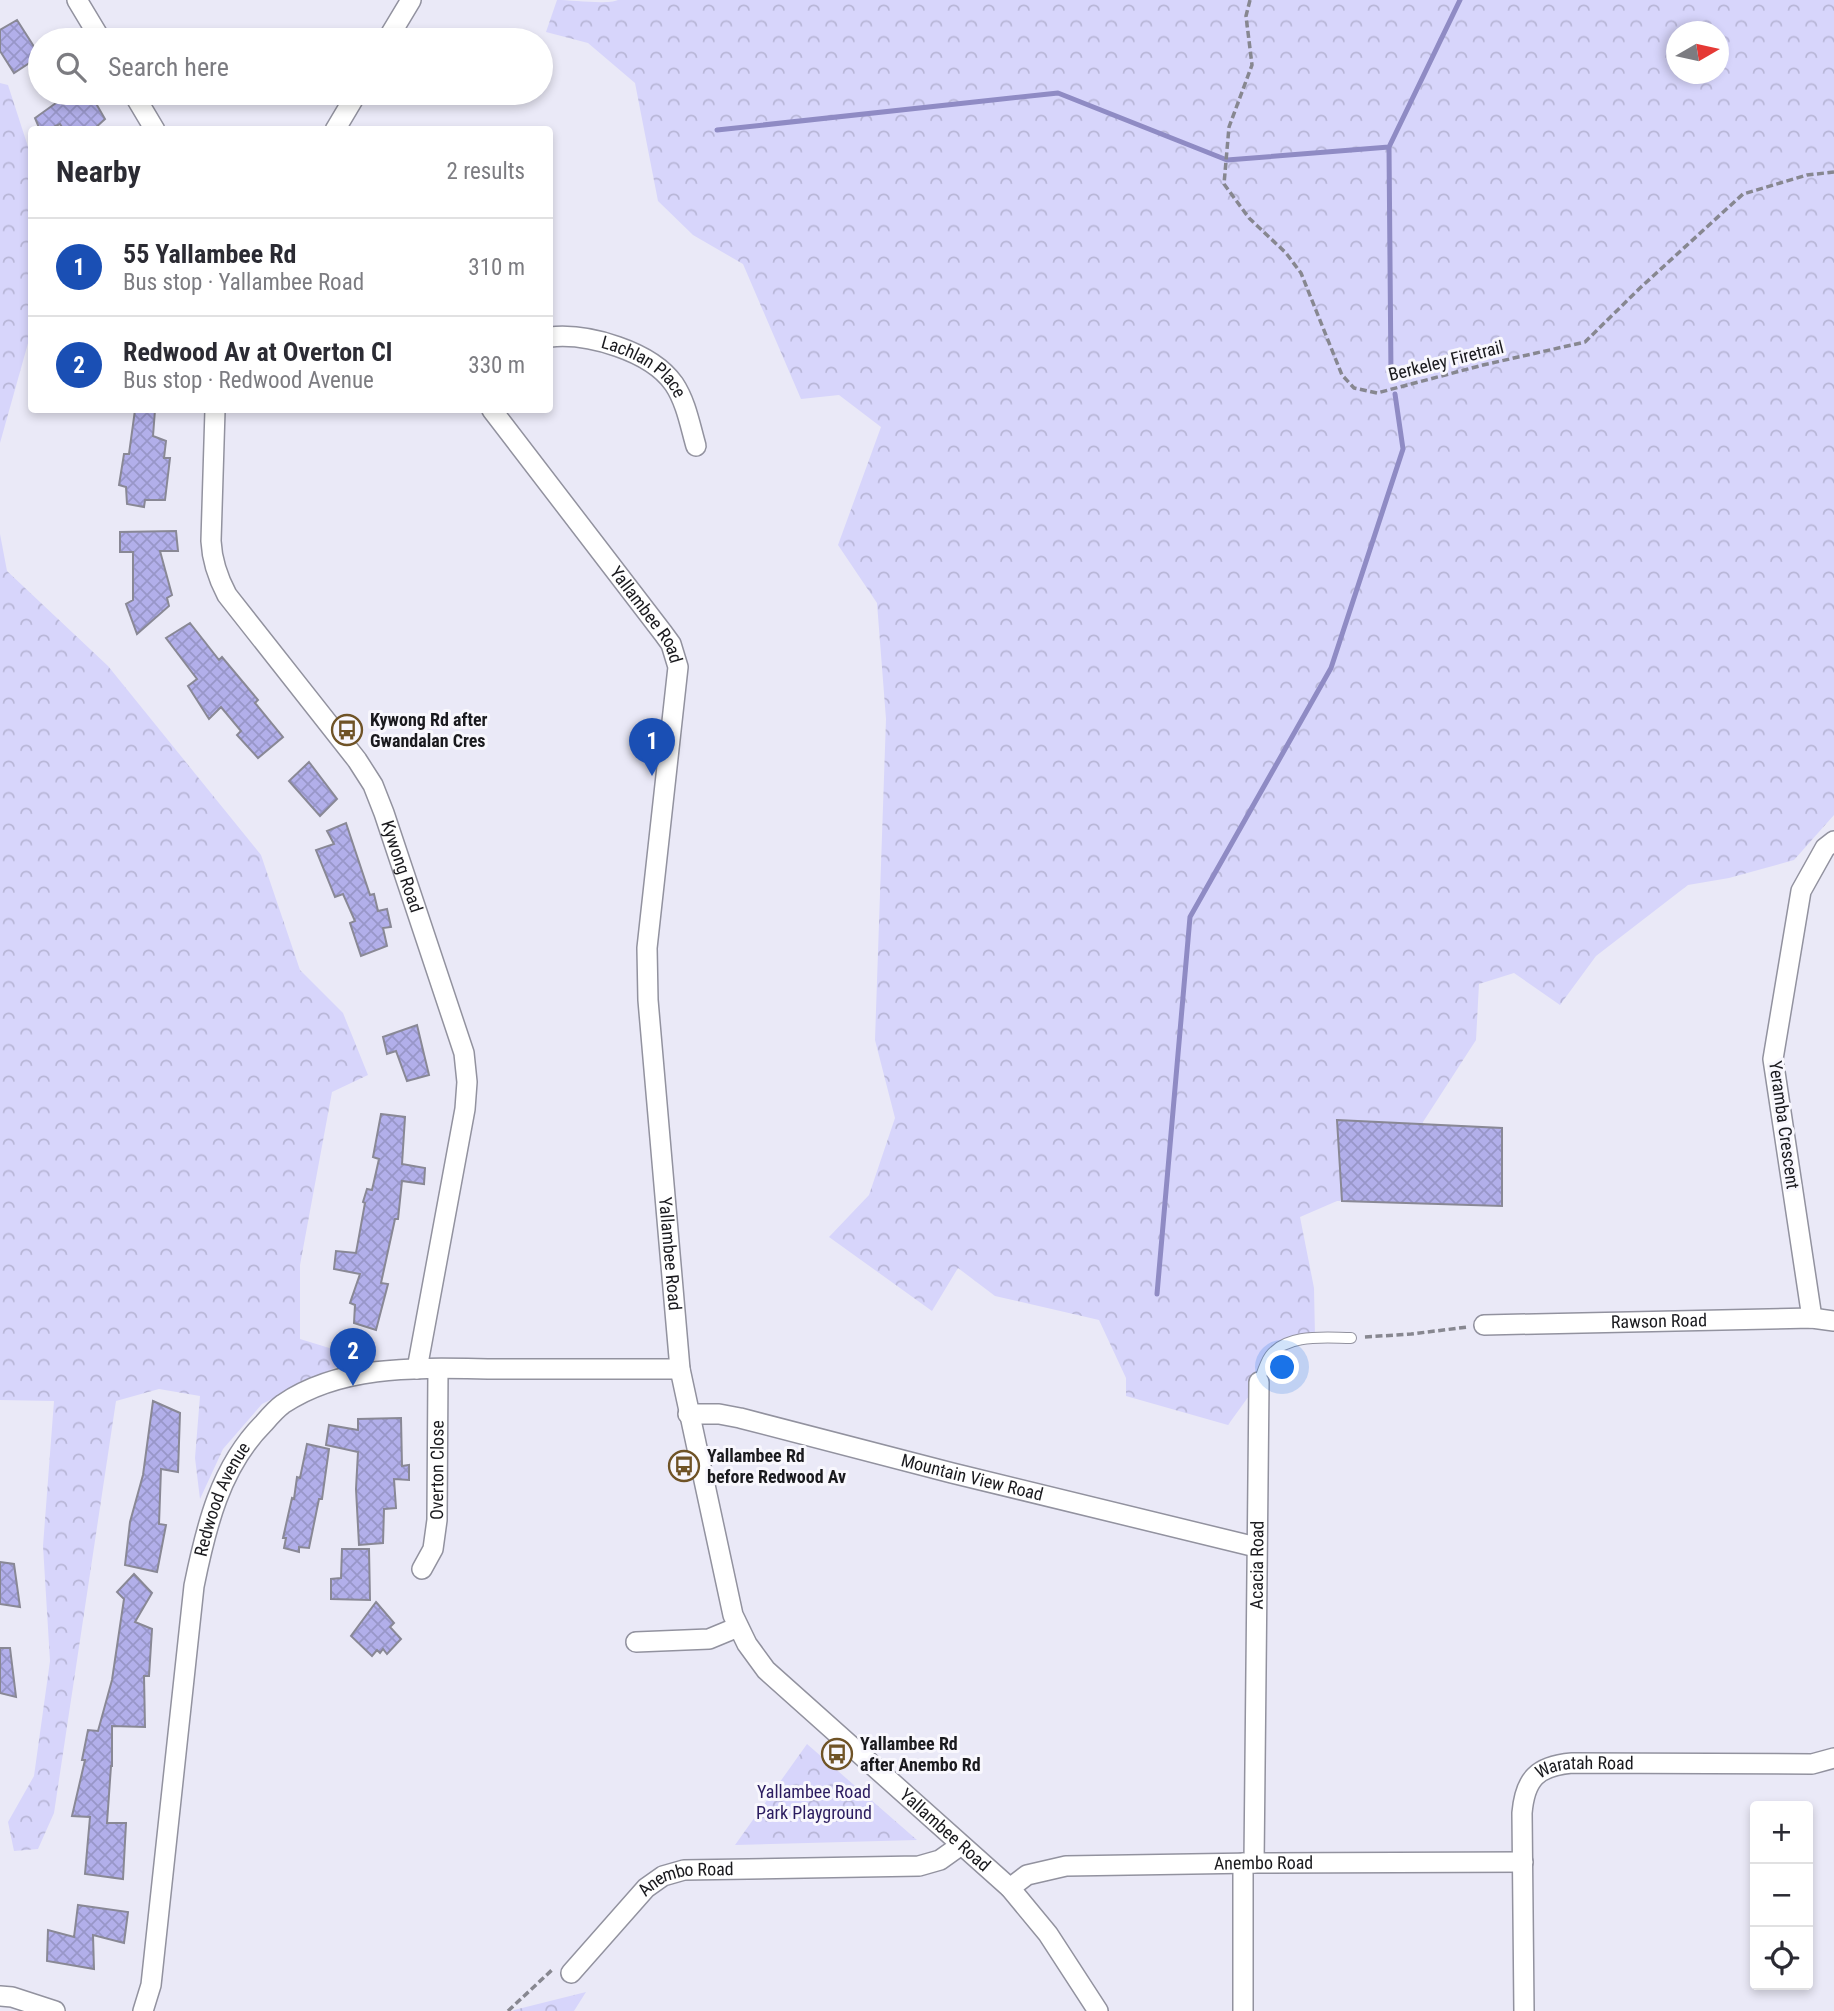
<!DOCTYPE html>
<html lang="en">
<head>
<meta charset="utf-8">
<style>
	body { margin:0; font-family:"Roboto Condensed",sans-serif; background:#f7f7f7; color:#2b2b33 }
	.controls { position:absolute; right:21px; bottom:21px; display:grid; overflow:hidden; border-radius:7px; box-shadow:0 4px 10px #0003 }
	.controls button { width:63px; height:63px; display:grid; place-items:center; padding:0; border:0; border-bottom:2px solid #e1e1e2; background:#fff; color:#2b2b33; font:35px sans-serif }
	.compass { position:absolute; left:1666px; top:21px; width:63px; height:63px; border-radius:50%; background:#fff; box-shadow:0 4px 10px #0003; rotate:81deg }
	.you { position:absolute; left:1283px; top:1368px; width:24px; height:24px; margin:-18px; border:5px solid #fff; border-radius:50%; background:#1a73e8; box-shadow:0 0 0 10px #1a73e833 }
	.badge { display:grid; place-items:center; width:46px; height:46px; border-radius:50%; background:#7c3aed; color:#fff; font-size:23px; font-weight:700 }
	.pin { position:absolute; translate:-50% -58px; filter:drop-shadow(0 2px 4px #0008) }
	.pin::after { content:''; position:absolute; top:37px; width:24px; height:21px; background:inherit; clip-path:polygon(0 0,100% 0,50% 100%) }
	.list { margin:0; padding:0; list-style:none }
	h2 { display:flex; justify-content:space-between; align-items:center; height:91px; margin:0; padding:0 28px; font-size:30px }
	h2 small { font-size:23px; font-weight:400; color:#7c7c81 }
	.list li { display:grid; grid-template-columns:46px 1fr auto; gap:21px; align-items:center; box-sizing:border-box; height:98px; padding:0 28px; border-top:2px solid #e1e1e2 }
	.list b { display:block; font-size:26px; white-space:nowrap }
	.list p { margin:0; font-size:23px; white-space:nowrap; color:#7c7c81 }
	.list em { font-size:23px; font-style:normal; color:#7c7c81 }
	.icon { flex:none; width:38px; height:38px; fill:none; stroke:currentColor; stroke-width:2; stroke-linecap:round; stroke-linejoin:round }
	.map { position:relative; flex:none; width:1834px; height:2011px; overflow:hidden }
	.search { position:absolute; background:#fff; box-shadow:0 4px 10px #0003; left:28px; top:28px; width:525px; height:77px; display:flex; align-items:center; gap:18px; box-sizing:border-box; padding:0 24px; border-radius:38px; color:#7c7c81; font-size:26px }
	.panel { position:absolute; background:#fff; box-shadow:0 4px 10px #0003; left:28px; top:126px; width:525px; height:287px; border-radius:7px }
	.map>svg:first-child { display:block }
	.forest { fill:url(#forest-crowns); fill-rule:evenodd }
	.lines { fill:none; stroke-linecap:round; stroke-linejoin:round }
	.stream { stroke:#8f8bc4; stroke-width:5 }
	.building { fill:url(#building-cross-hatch); stroke:#898895; stroke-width:2 }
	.lane-casing { stroke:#92929f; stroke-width:12 }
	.street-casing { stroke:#92929f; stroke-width:22 }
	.path { stroke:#878790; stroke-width:3.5; stroke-dasharray:7 3.5; stroke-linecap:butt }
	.lane { stroke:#fff; stroke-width:10 }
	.street { stroke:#fff; stroke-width:19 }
	.labels { text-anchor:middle; stroke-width:6; stroke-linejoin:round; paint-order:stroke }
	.street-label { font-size:18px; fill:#1a1a1e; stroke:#f8f7fd }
	.poi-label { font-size:18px; font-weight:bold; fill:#1a1a1e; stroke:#f8f7fd; text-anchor:start }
	.park-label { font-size:18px; fill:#2b1c60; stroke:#f8f7fd }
</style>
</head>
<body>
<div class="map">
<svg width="1834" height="2011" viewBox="0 0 1834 2011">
	<defs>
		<pattern id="forest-crowns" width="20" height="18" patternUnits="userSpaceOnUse" patternTransform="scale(1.75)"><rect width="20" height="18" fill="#d7d5fb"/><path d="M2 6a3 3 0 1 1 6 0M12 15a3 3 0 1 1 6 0" fill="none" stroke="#b8b6d7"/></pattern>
		<pattern id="building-cross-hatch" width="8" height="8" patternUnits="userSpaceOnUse" patternTransform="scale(1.75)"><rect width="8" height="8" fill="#b2afea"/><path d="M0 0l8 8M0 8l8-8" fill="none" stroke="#9896c8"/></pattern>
	</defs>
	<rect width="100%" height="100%" fill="#eae9f7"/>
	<!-- forest -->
	<path class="forest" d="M557,0c15,0 50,5 61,0h1216v815l-40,45 -65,18 -41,7 -92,71 -36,49 -46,-32 -35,11 -3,56 -53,82 -15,78 -71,1 -37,16 14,71 1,49 -35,9 -21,36 -31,43 -102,-29v-18l-27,-58 -104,-24 -37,-28 -26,43 -103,-74 40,-42 26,-77 -20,-78 11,-321 -9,-116 -39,-58 43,-118 -42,-32 -38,4 -58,-135 -50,-29 -35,-34 -23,-118 -47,-40 -42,-11zM1676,32h42v42h-42z
		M0,83l8,2 23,71 1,173 -32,114z
		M0,534l7,37 101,95 153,189 39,115 43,43 25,62 -36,17 -32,173v74l49,15 -9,11 -78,39 -39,45 -23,50 -5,-41 5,-62 -41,-7 -43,12 -62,412 -16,36 -24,2 -6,-29 26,-46 16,-115 -7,-115 11,-145 -54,-1z
		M807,1744l110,96 -182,5z
		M586,1992l-12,19h-61l1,-1z"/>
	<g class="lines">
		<!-- stream -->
		<path class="stream" d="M717,130l341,-37 169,67 162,-13
			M1391,376l-2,-229 71,-147
			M1157,1294l33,-377 141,-249 72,-219 -8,-55"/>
	</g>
	<!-- building -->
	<path class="building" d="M17,20l23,36 -26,17 -14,-22v-21z
		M70,93h20l15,26 -12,11h-29l-4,-6 -13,6h-7l-5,-12z
		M135,410h20l-2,26 13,5 -2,17h6l-5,42h-20l-1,7 -17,-3 -1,-17 -7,-2 5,-31h5z
		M176,531l2,20h-18l12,44 -5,3 2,8 -32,28 -11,-30 7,-4v-48h-13v-20z
		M190,623l29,37 3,-3 36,43 -3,3 28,34 -25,21 -21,-23 4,-4 -20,-24 -12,12 -21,-33 9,-7 -31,-41z
		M309,762l28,37 -17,17 -31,-35z
		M346,823l24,72 4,-1 4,17 9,-2 4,18 -8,1 4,18 -26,10 -11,-33 5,-2 -12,-27 -8,3 -19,-47 18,-6 -7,-13z
		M417,1025l12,50 -22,6 -11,-30 -9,3 -4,-17z
		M381,1114l24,3 -3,47 23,4 -1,16 -22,-3 -4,38h-3l-14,64 7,1 -12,46 -22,-7 1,-18 -5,-2 10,-29 -26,-5 2,-18 20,2 9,-50 -2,-1 4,-13 5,1 7,-31 -6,-2z
		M1337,1120l165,8v78l-160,-5z
		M153,1401l27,12 -2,59 -17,-3 -2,55 7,1 -9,47 -32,-7 5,-43 13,-47z
		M401,1418l1,48 7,-1v15l-15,-1 2,29 -12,1 -1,34 -24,2 -3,-56 2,-37 -32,-7 3,-20 29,5v-11z
		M307,1444l22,5 -7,50h-3l-10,49 -10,-1v5l-15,-4 2,-10h-3l9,-40 2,1 3,-22 3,1z
		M342,1549h27l1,51 -39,-1v-20l10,-1z
		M0,1562l14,2 6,43 -20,-3z
		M134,1574l18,19 -17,29 17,7 -3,47h-5l1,51 -33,-1v40h-1l-4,57h19l-3,56 -38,-5 5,-57 -18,-1 13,-56h-3l6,-30 10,1 14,-51 12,-81 -7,-7z
		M376,1602l18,21 -4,4 11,12 -14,15 -4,-5 -3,4 -3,-3 -5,6 -21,-20z
		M0,1648h10l6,49 -16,-4z
		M78,1905l50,7 -4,31 -31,-8 1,34 -47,-8 1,-31 26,7z"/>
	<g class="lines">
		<!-- lane casing -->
		<g class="lane-casing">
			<path id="lane" d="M1259,1382c3,-8 6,-19 11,-26 17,-23 56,-18 81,-18"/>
		</g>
		<!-- street casing -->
		<g class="street-casing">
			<g id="street">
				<path d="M77,0l24,40"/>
				<path d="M387,40l24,-40"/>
				<path d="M133,93l22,37"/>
				<path d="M335,130l22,-37"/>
				<path id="s1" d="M550,337c38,-4 101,14 124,47 12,18 16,41 22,62"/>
				<path id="s2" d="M215,410l-4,131c1,20 7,37 16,54l130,165 16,25 11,28 80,240 3,29 -2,27 -48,260"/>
				<path id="s3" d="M492,410l171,223 8,11 7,23 -31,281 1,52 32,369 53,246 14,29 19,26 244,218 38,46 50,77"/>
				<path d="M1812,1318l-39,-259 28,-168 24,-43 9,-7"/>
				<path id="s4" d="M1484,1325l328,-7 22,3"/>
				<path id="s5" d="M688,1414h31l21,4 212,55 304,74"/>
				<path id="s6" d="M422,1569l11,-20 4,-29 1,-151"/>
				<path d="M636,1642l73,-3 29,-12"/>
				<path id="s7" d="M1254,1863l5,-481"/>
				<path id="s8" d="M1010,1888l17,-13 39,-9 188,-3 269,-1"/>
				<path id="s9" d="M571,1973l75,-85 17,-12 21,-6 235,-4 21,-6 21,-15"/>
				<path d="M0,1996l12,1 43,14"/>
				<path id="s10" d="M143,2011l8,-26 43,-399c12,-59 26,-119 70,-163 6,-7 12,-14 19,-19 65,-44 153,-35 227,-35 57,0 114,0 170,0"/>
				<path d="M1243,2011v-148"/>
				<path id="s11" d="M1524,2011l-2,-198c3,-34 15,-47 50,-50l240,1 22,-6"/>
			</g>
		</g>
		<!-- path -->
		<path class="path" d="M1250,0l-4,16 6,49 -23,62 -5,57 25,34 37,35 15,20 41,102 12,13 23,5 106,-28 102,-23 55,-54 103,-94 64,-19 27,-3
			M1365,1337l46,-3 57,-7
			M508,2011l45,-42"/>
		<!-- lane -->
		<use href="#lane" class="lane"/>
		<!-- street -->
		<use href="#street" class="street"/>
	</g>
	<!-- icons -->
	<defs>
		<g id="bus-ring" transform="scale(1.575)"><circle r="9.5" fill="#f8f7fd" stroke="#6f5326" stroke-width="1.5"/><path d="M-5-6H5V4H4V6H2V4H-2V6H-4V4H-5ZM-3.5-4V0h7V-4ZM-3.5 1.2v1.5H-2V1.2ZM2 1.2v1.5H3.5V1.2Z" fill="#6f5326"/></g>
	</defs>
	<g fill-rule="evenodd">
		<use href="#bus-ring" x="347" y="730"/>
		<use href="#bus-ring" x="684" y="1466"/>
		<use href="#bus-ring" x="837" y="1754"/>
	</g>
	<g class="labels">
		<!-- street labels -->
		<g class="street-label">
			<text transform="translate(1446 361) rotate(-14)" y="6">Berkeley Firetrail</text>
			<text dy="6" stroke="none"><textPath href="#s1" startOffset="102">Lachlan Place</textPath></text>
			<text dy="6" stroke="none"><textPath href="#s3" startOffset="257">Yallambee Road</textPath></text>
			<text dy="6" stroke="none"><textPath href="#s2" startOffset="514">Kywong Road</textPath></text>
			<text transform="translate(1784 1125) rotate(82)" y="6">Yeramba Crescent</text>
			<text dy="6" stroke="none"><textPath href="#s3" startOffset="908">Yallambee Road</textPath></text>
			<text dy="6" stroke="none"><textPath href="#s4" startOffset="175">Rawson Road</textPath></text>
			<text dy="6" stroke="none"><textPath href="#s6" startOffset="102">Overton Close</textPath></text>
			<text dy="6" stroke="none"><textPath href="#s5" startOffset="292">Mountain View Road</textPath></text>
			<text dy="6" stroke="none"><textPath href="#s10" startOffset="520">Redwood Avenue</textPath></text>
			<text dy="6" stroke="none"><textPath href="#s7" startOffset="298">Acacia Road</textPath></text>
			<text dy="6" stroke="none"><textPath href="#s11" startOffset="290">Waratah Road</textPath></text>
			<text dy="6" stroke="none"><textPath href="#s3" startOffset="1580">Yallambee Road</textPath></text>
			<text dy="6" stroke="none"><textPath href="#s8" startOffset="259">Anembo Road</textPath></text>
			<text dy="6" stroke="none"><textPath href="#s9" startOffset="156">Anembo Road</textPath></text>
		</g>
		<!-- poi labels -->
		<g class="poi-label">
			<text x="370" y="726">Kywong Rd after<tspan x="370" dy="21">Gwandalan Cres</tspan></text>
			<text x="707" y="1462">Yallambee Rd<tspan x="707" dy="21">before Redwood Av</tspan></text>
			<text x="860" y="1750">Yallambee Rd<tspan x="860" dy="21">after Anembo Rd</tspan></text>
		</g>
		<!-- park labels -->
		<g class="park-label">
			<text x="814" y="1798">Yallambee Road<tspan x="814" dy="21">Park Playground</tspan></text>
		</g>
	</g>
</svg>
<div class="controls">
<button>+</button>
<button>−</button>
<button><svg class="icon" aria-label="locate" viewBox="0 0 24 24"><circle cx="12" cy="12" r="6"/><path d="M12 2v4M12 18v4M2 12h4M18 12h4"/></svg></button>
</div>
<svg class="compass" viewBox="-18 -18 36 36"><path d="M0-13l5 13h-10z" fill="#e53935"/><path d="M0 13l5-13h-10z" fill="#7c7c81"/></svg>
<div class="you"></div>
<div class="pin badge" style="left:652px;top:776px;background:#1a4fb4">1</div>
<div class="pin badge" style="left:353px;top:1386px;background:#1a4fb4">2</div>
<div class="search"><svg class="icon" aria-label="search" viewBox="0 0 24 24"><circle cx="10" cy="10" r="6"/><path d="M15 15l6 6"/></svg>Search here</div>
<section class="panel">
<h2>Nearby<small>2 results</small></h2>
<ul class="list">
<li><span class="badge" style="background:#1a4fb4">1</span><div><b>55 Yallambee Rd</b><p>Bus stop · Yallambee Road</p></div><em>310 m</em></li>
<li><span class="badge" style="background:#1a4fb4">2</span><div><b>Redwood Av at Overton Cl</b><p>Bus stop · Redwood Avenue</p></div><em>330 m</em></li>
</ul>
</section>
</div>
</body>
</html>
